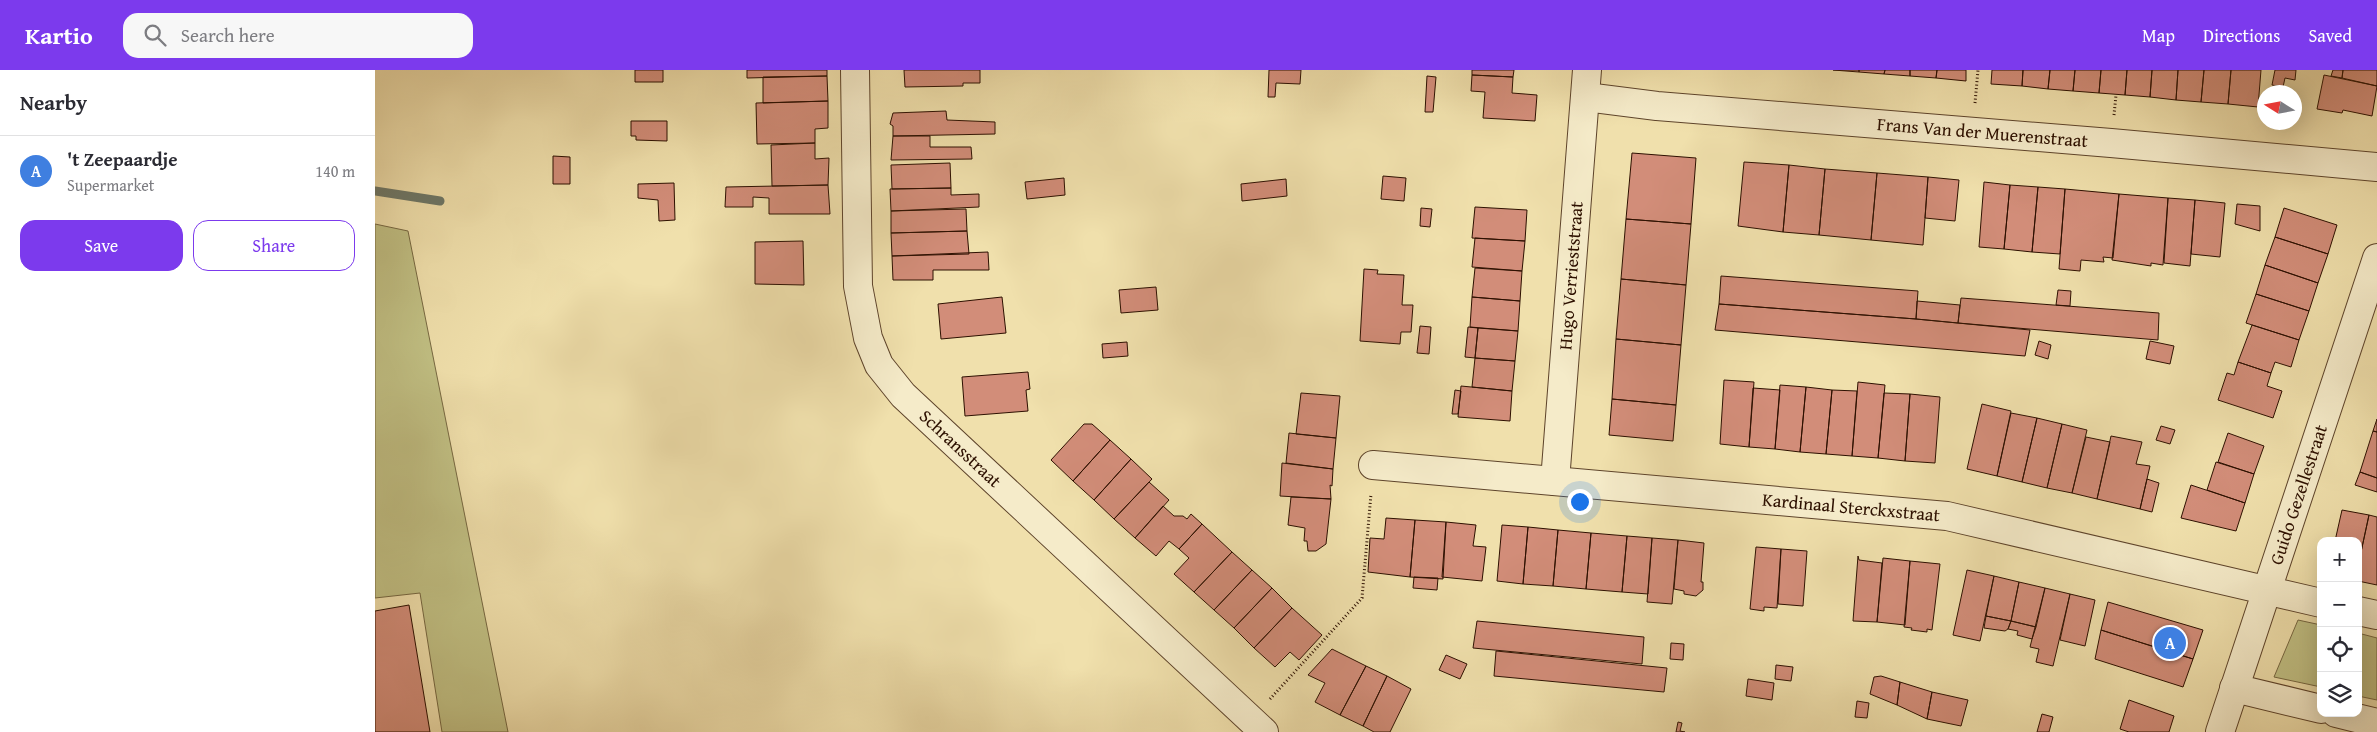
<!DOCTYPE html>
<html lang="en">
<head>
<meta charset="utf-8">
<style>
	body { margin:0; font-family:"Gentium Book Plus",serif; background:#f7f7f7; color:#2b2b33 }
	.controls { position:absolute; right:15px; bottom:15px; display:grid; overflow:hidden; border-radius:10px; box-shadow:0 5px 20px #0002 }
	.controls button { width:45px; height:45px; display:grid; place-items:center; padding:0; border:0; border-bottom:1px solid #e1e1e2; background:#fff; color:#2b2b33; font:25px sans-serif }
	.compass { position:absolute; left:1882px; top:15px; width:45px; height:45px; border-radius:50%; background:#fff; box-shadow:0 5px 20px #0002; rotate:281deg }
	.you { position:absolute; left:1204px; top:431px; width:18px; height:18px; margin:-12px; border:4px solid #fff; border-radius:50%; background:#1a73e8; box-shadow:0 0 0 8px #1a73e833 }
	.badge { display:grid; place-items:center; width:32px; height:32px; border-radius:50%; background:#7c3aed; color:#fff; font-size:16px; font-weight:700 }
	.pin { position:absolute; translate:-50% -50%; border:2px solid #fff; box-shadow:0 1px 5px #0006 }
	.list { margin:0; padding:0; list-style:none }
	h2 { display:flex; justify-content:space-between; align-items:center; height:65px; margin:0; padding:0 20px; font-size:21px }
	h2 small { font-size:16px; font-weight:400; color:#7c7c81 }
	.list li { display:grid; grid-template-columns:32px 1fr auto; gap:15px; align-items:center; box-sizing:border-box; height:70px; padding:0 20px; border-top:1px solid #e1e1e2 }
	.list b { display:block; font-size:19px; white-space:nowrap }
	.list p { margin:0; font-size:16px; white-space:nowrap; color:#7c7c81 }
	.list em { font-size:16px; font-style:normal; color:#7c7c81 }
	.actions { display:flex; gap:10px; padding:15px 20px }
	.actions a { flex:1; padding:11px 0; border:1px solid #7c3aed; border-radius:15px; text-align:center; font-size:18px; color:#7c3aed }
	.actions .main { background:#7c3aed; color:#fff }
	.icon { flex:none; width:28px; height:28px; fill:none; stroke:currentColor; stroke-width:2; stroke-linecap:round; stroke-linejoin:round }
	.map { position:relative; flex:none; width:2002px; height:662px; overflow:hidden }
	header { display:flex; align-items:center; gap:30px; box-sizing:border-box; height:70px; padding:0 25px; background:#7c3aed; color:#fff }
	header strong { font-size:24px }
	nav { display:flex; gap:28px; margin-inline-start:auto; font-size:18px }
	.search { width:350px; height:45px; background:#f7f7f7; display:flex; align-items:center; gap:12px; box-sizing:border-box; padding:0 18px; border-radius:15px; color:#7c7c81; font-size:19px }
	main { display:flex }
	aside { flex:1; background:#fff }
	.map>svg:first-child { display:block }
	.green { fill:#c1c084; stroke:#776842 }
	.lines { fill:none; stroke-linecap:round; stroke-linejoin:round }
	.stream { stroke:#6e7868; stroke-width:9 }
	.building { fill:#d28d79; stroke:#2d1000 }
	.minor-casing { stroke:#5e442b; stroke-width:30 }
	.path { stroke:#2d1000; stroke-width:3; stroke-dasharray:1 2.5; stroke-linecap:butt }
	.minor { stroke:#f5ebc9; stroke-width:28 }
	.labels { text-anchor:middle; stroke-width:5; stroke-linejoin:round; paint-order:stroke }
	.street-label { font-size:18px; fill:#2d1000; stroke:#f5ebc9 }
</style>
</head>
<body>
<header>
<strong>Kartio</strong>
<div class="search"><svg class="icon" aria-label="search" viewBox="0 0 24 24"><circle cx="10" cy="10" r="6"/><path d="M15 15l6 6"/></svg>Search here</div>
<nav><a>Map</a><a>Directions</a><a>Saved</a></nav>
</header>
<main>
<aside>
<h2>Nearby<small></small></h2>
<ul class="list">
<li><span class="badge" style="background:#3f7fe0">A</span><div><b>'t Zeepaardje</b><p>Supermarket</p></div><em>140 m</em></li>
</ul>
<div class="actions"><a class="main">Save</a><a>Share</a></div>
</aside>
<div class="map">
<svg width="2002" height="662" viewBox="0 0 2002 662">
	<rect width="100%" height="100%" fill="#f0e0ac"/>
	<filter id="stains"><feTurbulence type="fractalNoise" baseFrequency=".004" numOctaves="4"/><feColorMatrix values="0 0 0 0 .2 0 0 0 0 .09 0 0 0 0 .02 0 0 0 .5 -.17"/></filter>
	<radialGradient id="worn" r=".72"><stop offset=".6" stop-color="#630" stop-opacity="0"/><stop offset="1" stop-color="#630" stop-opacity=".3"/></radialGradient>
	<!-- green -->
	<path class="green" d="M0,154l33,7 100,501h-66l-22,-139 -45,5z
		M1923,550l23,5v62l-47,-10z
		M1983,563l19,5v62l-19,-4z"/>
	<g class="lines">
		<!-- stream -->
		<path class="stream" d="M0,121l65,10"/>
	</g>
	<!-- building -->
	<path class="building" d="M260,0h28v12h-28z
		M372,0h80v6l-80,2z
		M529,0h76v13h-17v3l-58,1z
		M894,0h32l-1,14 -24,-1 -1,14h-7z
		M1097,0h42l-1,7 -41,-2z
		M1458,0h26v2z
		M1484,0h26l-1,4 -25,-2z
		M1510,0h25v6l-26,-2z
		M1535,0h27l-1,8 -26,-2z
		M1562,0h29v11l-30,-3z
		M1617,0h31l-1,16 -31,-2z
		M1648,0h27l-2,19 -26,-3z
		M1675,0h25l-2,21 -25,-2z
		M1700,0h26l-2,23 -26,-2z
		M1726,0h26l-2,25 -26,-2z
		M1752,0h25l-2,27 -25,-2z
		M1777,0h26l-2,30 -26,-3z
		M1803,0h26l-3,32 -25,-2z
		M1829,0h27l-3,34 -27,-2z
		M1856,0h30l-3,37 -30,-3z
		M1900,0h21l-1,10 -10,-2 -2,9 -11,-2z
		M1958,0h10l-1,8 -11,-2z
		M1968,0h34v16l-35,-8z
		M1097,5l41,2 -1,16 25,2 -2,26 -52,-3 2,-26 -14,-1z
		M1949,5l53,11 -5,30 -29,-6 -1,3 -25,-4z
		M452,6l1,25 -65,2v-26z
		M1052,6l9,1 -3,35h-8z
		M453,31v27l-13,1v14l-58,1 -1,-41z
		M571,41l1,9 48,2v12l-102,2v-10l-3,-2 3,-11z
		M256,51h36v20l-31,-1v-4h-5z
		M518,66h37v11h41l1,12 -81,1z
		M440,73v16l14,-1 -1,27 -56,1 -1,-41z
		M1257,83l64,5 -5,66 -65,-5z
		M178,86l17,1v27h-17z
		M1369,92l45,3 -6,67 -45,-6z
		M575,93l1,25 -59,1 -1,-24z
		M1414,95l36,4 -6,66 -36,-3z
		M1450,99l52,4 -6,67 -52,-5z
		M1502,103l51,4 -5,68 -52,-5z
		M1008,106l23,2 -2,23 -23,-2z
		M1553,107l31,3 -4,41 -30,-3z
		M689,108l1,17 -38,4 -2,-17z
		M911,109l1,17 -45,5 -1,-17z
		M1609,112l26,3 -6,64 -25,-2z
		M299,113l1,37 -16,1 -1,-21 -20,-2v-14z
		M453,115l2,29h-61v-16l-16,-1v10h-28l1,-20z
		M1635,115l28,2 -6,65 -28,-3z
		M1663,117l27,2 -5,65 -28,-2z
		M576,118v7l28,-1v13l-88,4 -1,-22z
		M1690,119l54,5 -6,64 -10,-1 1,5 -23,-2 -1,11 -21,-2z
		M1744,124l49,4 -5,67 -12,-2v3l-39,-6z
		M1793,128l27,2 -5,66 -26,-3z
		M1820,130l30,3 -5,54 -29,-3z
		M1862,134l23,2v25l-25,-7z
		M1100,137l52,3 -2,31 -53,-3z
		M1046,138l11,1 -2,18 -10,-1z
		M1909,138l53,17 -9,29 -53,-17z
		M591,139l1,22 -76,2v-22z
		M1251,149l65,5 -5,61 -65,-6z
		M592,161l2,23 -77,2 -1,-23z
		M1900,167l53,17 -10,29 -53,-18z
		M1100,168l50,3 -3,30 -50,-4z
		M428,171l1,44 -49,-1v-42z
		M613,182l1,18h-56v10h-40l-1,-24z
		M1890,195l53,18 -9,28 -53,-17z
		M1100,198l47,3 -2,30 -48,-4z
		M989,199l14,1 -1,4 27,1 -2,30h11l-2,27h-10l-1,12 -40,-3z
		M1346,206l197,15 -2,28 -197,-15z
		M1246,209l65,6 -5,60 -65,-6z
		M781,217l2,23 -37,3 -2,-23z
		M1683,220l13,1 -1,15 -14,-1z
		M1881,224l53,17 -10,29 -53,-17z
		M627,227l4,36 -65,6 -3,-35z
		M1097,227l48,4 -2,30 -48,-4z
		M1586,228l198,15 -1,27 -200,-17z
		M1542,231l43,4 -2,18 -42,-4z
		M1344,234l197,15 114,11 -5,26 -310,-26z
		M1877,255l47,15 -8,27 -16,-5 -4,11 -33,-11z
		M1045,256l11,1 -2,27 -12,-1z
		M1093,257l10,1 -3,30 -10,-1z
		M1103,258l40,3 -3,30 -40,-3z
		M1241,269l65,6 -5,60 -64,-6z
		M1664,271l12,4 -3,14 -13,-4z
		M1775,271l24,5 -4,18 -24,-5z
		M752,272l1,14 -25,2 -1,-14z
		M1100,288l40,3 -3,30 -40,-4z
		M1863,292l33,11 -4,13 15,5 -9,27 -55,-18 9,-27 7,2z
		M653,302l2,17 -4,1 2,21 -63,5 -3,-39z
		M1349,310l30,2 -5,65 -29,-3z
		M1483,312l27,3 -7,73 -26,-2z
		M1405,315l26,2 -6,65 -25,-3z
		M1086,316l51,5 -2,30 -52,-4z
		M1431,317l26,3 -6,64 -26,-2z
		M1378,318l27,2 -5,59 -26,-2z
		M1080,320l6,1 -3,23h-6z
		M1457,320l25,1 -5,65 -26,-2z
		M926,323l39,3 -4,42 -40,-4z
		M1509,323l26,1 -5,67 -27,-3z
		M1535,324l30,3 -5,66 -30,-2z
		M1237,329l64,6 -3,36 -64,-6z
		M1607,334l29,7 -14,65 -30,-7z
		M1636,343l26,5 -15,64 -25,-6z
		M1662,348l25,6 -15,64 -25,-6z
		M2002,349v13l-4,-1z
		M709,354h8l18,16 -37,41 -22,-21z
		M1687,354l25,6 -15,63 -25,-5z
		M1786,356l14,4 -5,14 -14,-4z
		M1998,361l4,1v46l-17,-6z
		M914,363l47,5 -3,31 -47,-6z
		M1853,363l36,13 -10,28 -36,-12z
		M1736,366l31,6 -6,22 14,2 -10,43 -43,-10z
		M1711,367l24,5 -13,57 -25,-6z
		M735,370l21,19 -37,41 -21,-19z
		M756,389l21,20 -38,40 -20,-19z
		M1841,392l38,12 -9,29 -38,-13z
		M907,393l51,6 -1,17 -2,-1 1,14 -51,-3z
		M1985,402l17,6v14l-22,-7z
		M1772,409l12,4 -7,29 -12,-3z
		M774,412l20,18 -34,38 -21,-19z
		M1816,415l54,18 -9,28 -55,-13z
		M916,427l40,2 -5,45 -10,7h-8l-1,-10h-3l1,-13 -17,-3z
		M788,436l11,10h9l4,3 4,-5 11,10 -23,25 -10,-8 -13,15 -21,-18z
		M1967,440l27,5 -11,51v-25h-23z
		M1994,445l8,2v68l-19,-4v-15z
		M1011,448l29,2 -5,57 -42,-5 2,-34 14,1z
		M1040,450l31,2 -3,57 -33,-2z
		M1071,452l30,3 -3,21 13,1 -4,34 -40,-4z
		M827,454l30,28 -38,40 -20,-18 15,-16 -10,-9z
		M1127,455l26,2 -5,57 -26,-3z
		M1153,457l30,3 -5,56 -30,-2z
		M1183,460l33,3 -5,56 -33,-3z
		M1216,463l36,3 -5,56 -36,-3z
		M1252,466l25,2 -4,56 -26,-2z
		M1277,468l26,2 -6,64 -25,-2z
		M1303,470l26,3 -3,39h2v8l-7,6 -12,-2v-3l-10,-2z
		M1381,477l25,2 -4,59 -13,-1v4l-14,-2z
		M1406,479l26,2 -4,55 -25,-2z
		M857,482l20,18 -38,40 -20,-18z
		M1483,486l1,4 23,3 -5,59 -24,-1z
		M1508,488l27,3 -5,64 -28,-3z
		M1535,491l30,3 -8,66 -5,-1v3l-16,-2 1,-2 -8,-1z
		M877,500l20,18 -38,40 -20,-18z
		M1592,500l27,6 -14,65 -27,-6z
		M1619,506l25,6 -8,39 -25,-5z
		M1039,507l24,1 -1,12 -24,-2z
		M1644,512l26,6 -9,39 -25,-6z
		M897,518l20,20 -38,40 -20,-20z
		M1670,518l25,6 -17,72 -17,-4 3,-13 -9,-2z
		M1695,524l25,6 -10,46 -25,-6z
		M1733,532l95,28 -10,29 -92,-29z
		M34,535l21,127h-55v-121z
		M917,538l30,27 -23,25 -9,-8 -15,15 -21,-19z
		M1611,546l25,5 -3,8 -3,2 -21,-3z
		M1102,551l167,16 -2,27 -169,-16z
		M1636,551l25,6 -4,12 -15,-4 1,-4 -10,-2z
		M1726,560l92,29 -10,28 -88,-28z
		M1296,573l13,1 -1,16 -13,-1z
		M957,579l34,17 -26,49 -25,-13 10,-19 -17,-8z
		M1121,581l171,17 -3,24 -170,-16z
		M1071,585l21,9 -7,15 -21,-9z
		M1401,595l17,2 -2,14 -16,-2z
		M991,596l21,10 -24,50 -23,-11z
		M1012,606l24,13 -21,43h-16l-11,-6z
		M1506,606l19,6 -3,23 -27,-11 4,-17z
		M1373,609l26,4 -2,17 -26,-4z
		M1525,612l32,10 -5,27 -30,-14z
		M1557,622l36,8 -7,26 -34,-7z
		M1754,630l45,16 -5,16h-40l-9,-3z
		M1482,631l12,2 -2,15 -12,-1z
		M1667,644l11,3 -4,15h-12z
		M1303,652l4,1 -2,8 5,1h-9z"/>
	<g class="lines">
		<!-- minor casing -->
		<g class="minor-casing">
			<g id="minor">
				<path id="s1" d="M480,0l3,216 10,52 11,27 24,30 361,337"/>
				<path id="s2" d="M1211,27l71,9 454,37 266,24"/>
				<path id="s3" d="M998,395l574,51 374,87"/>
				<path id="s4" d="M1180,411l32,-411"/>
				<path d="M1983,541l19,4"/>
				<path d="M1859,618l87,21"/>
				<path d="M1961,643l41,10"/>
				<path id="s5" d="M1845,662l157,-474"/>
			</g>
		</g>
		<!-- path -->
		<path class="path" d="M1600,33l3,-33
			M1739,45l2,-20
			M895,629l92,-101 9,-104"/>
		<!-- minor -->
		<use href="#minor" class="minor"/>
	</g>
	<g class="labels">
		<!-- street labels -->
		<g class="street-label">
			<text dy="6" stroke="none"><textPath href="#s2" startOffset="398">Frans Van der Muerenstraat</textPath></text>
			<text dy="6" stroke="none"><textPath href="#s4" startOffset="206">Hugo Verrieststraat</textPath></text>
			<text dy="6" stroke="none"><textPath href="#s1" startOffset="415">Schransstraat</textPath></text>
			<text dy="6" stroke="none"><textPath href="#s5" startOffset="250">Guido Gezellestraat</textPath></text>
			<text dy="6" stroke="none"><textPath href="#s3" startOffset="480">Kardinaal Sterckxstraat</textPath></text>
		</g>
	</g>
	<rect width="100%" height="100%" filter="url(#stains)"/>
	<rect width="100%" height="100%" fill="url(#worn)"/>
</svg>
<div class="controls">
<button>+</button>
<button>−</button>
<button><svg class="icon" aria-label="locate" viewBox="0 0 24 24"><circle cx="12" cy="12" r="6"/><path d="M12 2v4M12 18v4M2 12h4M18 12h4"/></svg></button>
<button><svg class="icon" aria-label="layers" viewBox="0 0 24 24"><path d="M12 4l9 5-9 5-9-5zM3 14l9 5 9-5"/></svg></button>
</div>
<svg class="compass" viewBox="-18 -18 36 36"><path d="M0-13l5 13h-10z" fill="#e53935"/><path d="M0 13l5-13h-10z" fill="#7c7c81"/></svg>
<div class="you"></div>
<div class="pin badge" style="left:1795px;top:573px;background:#3f7fe0">A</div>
</div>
</main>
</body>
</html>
